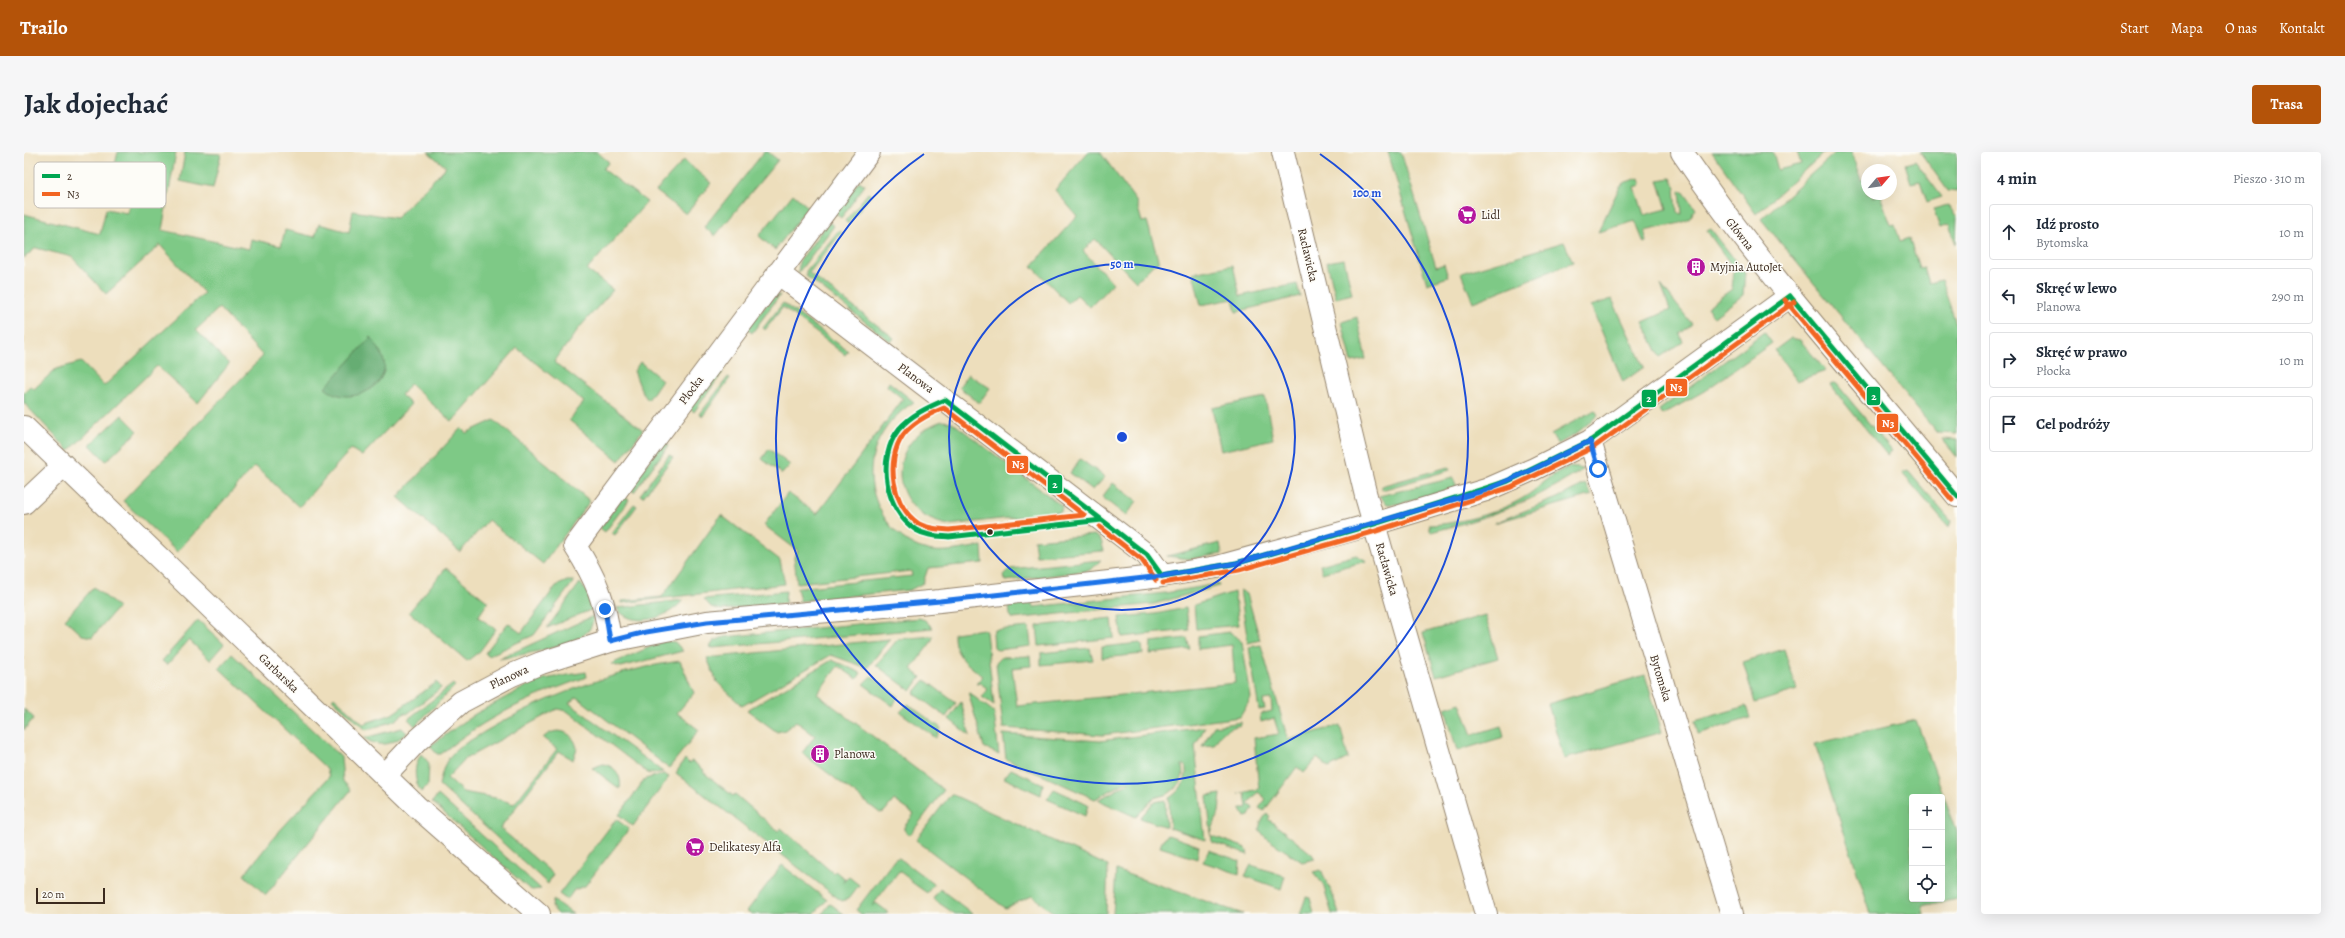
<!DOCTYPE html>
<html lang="pl">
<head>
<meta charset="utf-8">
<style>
	body { margin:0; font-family:Alegreya,serif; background:#f6f6f7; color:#1f2937 }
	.controls { position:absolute; right:12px; bottom:12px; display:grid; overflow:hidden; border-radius:4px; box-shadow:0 4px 16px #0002 }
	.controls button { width:36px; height:36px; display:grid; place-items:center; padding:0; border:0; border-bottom:1px solid #e0e1e3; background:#fff; color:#1f2937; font:20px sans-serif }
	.compass { position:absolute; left:1837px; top:12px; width:36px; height:36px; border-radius:50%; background:#fff; box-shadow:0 4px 16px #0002; rotate:61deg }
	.scale { position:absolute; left:12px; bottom:10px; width:69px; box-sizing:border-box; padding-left:4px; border:2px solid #3b2a1e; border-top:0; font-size:11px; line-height:14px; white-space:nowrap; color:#3b2a1e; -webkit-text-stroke:3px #fdfcf7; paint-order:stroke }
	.stop { position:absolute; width:12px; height:12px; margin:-9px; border:3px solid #1a73e8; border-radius:50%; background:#fff }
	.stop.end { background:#1a73e8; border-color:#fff; box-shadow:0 1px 4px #0008 }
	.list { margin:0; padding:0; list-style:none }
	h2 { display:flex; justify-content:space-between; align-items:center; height:52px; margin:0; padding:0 16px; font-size:17px }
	h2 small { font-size:13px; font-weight:400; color:#747a83 }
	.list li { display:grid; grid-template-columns:26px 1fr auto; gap:12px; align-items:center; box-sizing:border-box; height:56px; margin:0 8px 8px; padding:0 8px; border:1px solid #e0e1e3; border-radius:4px }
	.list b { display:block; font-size:15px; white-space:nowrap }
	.list p { margin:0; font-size:13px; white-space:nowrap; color:#747a83 }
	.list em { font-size:13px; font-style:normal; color:#747a83 }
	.icon { flex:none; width:22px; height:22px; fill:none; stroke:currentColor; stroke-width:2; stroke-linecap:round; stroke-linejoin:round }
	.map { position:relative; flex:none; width:1933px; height:762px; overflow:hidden; border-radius:4px }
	header { display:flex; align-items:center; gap:24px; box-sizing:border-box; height:56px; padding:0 20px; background:#b45309; color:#fff }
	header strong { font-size:19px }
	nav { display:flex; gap:22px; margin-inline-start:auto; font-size:14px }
	.intro { display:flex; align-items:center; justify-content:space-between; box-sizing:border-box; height:96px; padding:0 24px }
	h1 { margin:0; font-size:28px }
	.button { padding:10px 18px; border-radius:4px; background:#b45309; color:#fff; font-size:14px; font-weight:700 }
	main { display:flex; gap:24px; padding:0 24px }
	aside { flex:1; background:#fff; border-radius:4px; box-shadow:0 4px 16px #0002 }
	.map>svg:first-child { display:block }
	.green { fill:#7ec986; stroke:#5c7a52; fill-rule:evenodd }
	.forest { fill:#66ad73; stroke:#506c48 }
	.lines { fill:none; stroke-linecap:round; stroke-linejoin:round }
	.minor-casing { stroke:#94846d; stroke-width:24 }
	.minor { stroke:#fff; stroke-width:22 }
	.bus-1-casing { stroke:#fdfcf7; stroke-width:8 }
	.bus-2-casing { stroke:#fdfcf7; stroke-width:8 }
	.bus-1 { stroke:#00a651; stroke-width:5 }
	.bus-2 { stroke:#f26522; stroke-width:5 }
	.route { stroke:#1a73e8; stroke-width:5 }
	.ring { fill:none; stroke:#1d4ed8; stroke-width:2 }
	.bus-dot { fill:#3b2a1e; stroke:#fdfcf7; stroke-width:1.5 }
	.labels { text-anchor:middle; stroke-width:3; stroke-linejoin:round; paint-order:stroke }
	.poi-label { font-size:12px; fill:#3b2a1e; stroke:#fdfcf7; text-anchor:start }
	.street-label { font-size:12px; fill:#3b2a1e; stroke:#fdfcf7 }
	.key { fill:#fdfcf7; stroke:#c3bdb6; stroke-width:1 }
	.key-label { font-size:11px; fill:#3b2a1e }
	.centre { fill:#1d4ed8; stroke:#fdfcf7; stroke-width:2 }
	.ring-label { font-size:12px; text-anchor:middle; font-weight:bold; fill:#1d4ed8; stroke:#fdfcf7; stroke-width:3; stroke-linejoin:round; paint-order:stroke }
	.line-badge { stroke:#fdfcf7; stroke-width:1.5 }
	.badge-label { font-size:11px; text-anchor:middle; font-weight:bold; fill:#fff }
</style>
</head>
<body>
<header>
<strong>Trailo</strong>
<nav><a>Start</a><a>Mapa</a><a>O nas</a><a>Kontakt</a></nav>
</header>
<div class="intro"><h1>Jak dojechać</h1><a class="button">Trasa</a></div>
<main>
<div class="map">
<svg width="1933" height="762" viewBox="0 0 1933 762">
	<rect width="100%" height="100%" fill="#fdfcf7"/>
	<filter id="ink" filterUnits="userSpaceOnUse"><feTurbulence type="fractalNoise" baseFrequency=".025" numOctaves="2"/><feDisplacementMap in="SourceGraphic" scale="8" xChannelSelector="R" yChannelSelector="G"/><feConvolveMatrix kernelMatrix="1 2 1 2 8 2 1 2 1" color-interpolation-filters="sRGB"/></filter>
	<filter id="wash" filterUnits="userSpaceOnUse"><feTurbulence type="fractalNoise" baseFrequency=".012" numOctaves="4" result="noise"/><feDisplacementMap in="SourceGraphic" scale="16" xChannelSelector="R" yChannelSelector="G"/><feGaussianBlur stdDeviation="0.9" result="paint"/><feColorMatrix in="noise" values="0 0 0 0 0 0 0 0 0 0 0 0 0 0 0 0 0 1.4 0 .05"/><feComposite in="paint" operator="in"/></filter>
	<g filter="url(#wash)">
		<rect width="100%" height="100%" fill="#eddebc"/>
		<!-- green -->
		<path class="green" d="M94,0h58l-14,78 87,19 2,-10 30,7 4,-16 30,7 4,-13 30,8 4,-21 43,7 50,-51 -18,-15h169l12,10 -6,7 44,33 -60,68 26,20 -34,38 -25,34 89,68 -24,31 -50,-41 15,-18 -67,-54 -65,74 -42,-38 -9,11 10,9 -49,52 -11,-7 -52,58 -44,-41 -78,86 -54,-51 140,-145 -44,-48 -23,22 33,34 -31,39 -41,-37 -88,85 -45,-48v-11l6,-6 4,3 22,-20 25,-7 23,24 100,-93 -44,-48 -54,49 -34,-37 -36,-9 -12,10v-44l76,20 6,-25 21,4 8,-35 -22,-5z
			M161,0l36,2 -8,34 -33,-7z
			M740,0h4l10,8 -63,76 -11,-9z
			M1064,0h12l36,49 6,21 5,-1 12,42 -5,1 -18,18 -41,-43 -12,12 30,32 -23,24 -13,-12 -9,8 -36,-37 45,-50 -22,-26z
			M1364,0h13l35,115 8,-3 4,13 -21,7z
			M1688,0h61l5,18 23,-6 -4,-12h28l-69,62z
			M1812,0h15l10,28 5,-1 1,15h4l1,3 8,-2 11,30 4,-1 5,17 9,-3 10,30 5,-1 5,16 12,-3 16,46v108l-20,-1 -176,-214z
			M1896,0h37v40l-9,-1z
			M660,8l27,23 -25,31 -30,-23z
			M1891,9l27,36 -15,5 -7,-21 -9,2 -6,-19z
			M1615,26l2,7 -6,2 9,28 23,-6 -9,-29 13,-2 4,9 2,26 5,1 -2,-24 3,1 13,18c-3,3 -5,8 -8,11 -3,3 -36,9 -43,11l1,11 -2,1 -9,-22 -37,11 22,-46 6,-4z
			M835,29l6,4 -24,33 -6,-5z
			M844,41l3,2 -23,29 -3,-3z
			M769,42l15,13 -33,43 -16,-14z
			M1924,53l9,12 -1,27 -7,-19 -9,3 -7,-19z
			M804,70l6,4 -36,47 1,-11z
			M1687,77l34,44 -2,22 -29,22 -7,-10 25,-18 2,-20 -27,-38z
			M815,78l3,2 -33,41 85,65 -3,4 -85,-66v-5z
			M1540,90l9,20 -100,40 -12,-29z
			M1320,107l8,35 -16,4 -9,-36z
			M1209,113l7,31 57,-12 3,12 -64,16 -3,-13 -32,6 -8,-32z
			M1637,133l31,39 -12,10 3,8 -23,15 -17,-35 27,-12z
			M756,143l-28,38 -5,-4 27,-33z
			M1588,147l32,68 -21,15 -32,-76z
			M759,151l65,48 -3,4 -62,-48 -18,23 -2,-2z
			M1333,165l9,42 -14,3 -10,-40z
			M1740,180l8,11 -66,47 -44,25 -3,-5z
			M1767,186l9,2 26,31 -29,10 -22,-31z
			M616,210l22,18 -14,20 -6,-8 -8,-21z
			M693,217l6,3 -29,40 -6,-5z
			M944,222l22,14 -11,15 -20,-16z
			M704,225l2,1 -27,38 -3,-2z
			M865,230l25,20c-42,27 -57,74 -28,118 9,13 23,25 38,29 17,6 40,-1 58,-3l1,17 -55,5 -5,15 -13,7 -110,11 -3,-13 115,-12 -1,-5 -114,12 -3,-26 4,-6 -34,-26 24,-32 29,21 86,-115 -16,-13z
			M1812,231l56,68 -5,4 -57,-70z
			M1241,245l8,42 -52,12 -9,-43z
			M1571,258l3,5 -22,19 -18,10 -7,-10z
			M98,263l16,16 -32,30 -16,-16z
			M470,268l96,81 -47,63 -55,-44 -28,32 -62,-55 63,-69 5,5z
			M918,269l10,1 110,84 -1,6 -112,13c-62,-11 -66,-84 -7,-104z
			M1918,287l15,1v17z
			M640,289l5,4 -35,47 -5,-3z
			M745,297l21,16 -8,9 -20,-15z
			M645,303l4,2 -30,40 -3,-2z
			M1056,307l25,18 -12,13 -23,-17z
			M1424,315l2,3 -68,20 -1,-4z
			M1545,315l15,2c-49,32 -96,49 -153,63l-2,-7c29,-1 69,-12 94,-27 16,-9 29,-26 46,-31z
			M1884,319l43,50 -2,7 -47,-55z
			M1429,326l4,9 -58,17h-12l-8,-8z
			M1089,331l24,18 -11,15 -24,-19z
			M1561,332l7,11 -98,28 63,-25z
			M599,344l6,4 -24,32 -5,-4z
			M610,352l3,2 -22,29 -3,-2z
			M697,363l59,45 5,24 -163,19v-2l40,-4z
			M1070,383l7,5 3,11 -68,5 -2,-16z
			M1196,391l2,11 -33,5 -22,-3z
			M1332,403l11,6 -45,12 -2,-8z
			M1077,408l-9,9 -5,2 -82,10 -1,-7 5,-5z
			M422,416l42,34 -10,15 18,12 -16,22 -13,10 -58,-49z
			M543,429h7l-40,54 -46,21 -3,-3 23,-30 13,10 35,-47z
			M556,431l9,11 4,15 -46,19z
			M1194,432l1,2 -65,18 -141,15 -3,-4 -1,-10 23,-2 1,4 132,-14z
			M70,435l24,20 -26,30 -10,-2 -17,-16z
			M1216,438l7,4 13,46 -12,3z
			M762,439l-1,12 -64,7 -10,-3 -7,-8z
			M1210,440l5,33 -43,4 -2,-24z
			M659,448c-13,18 -52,30 -66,8z
			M1162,456l3,22 -67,7 -3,-20 36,-3z
			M1461,463l13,43 -62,18 -13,-43z
			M569,464c0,5 -1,11 -5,15 -13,15 -68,24 -89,28z
			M895,466l6,2 8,8 -220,20 -3,-1 4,-6 10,-4z
			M1088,466l2,20 -75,8 -2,-20z
			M174,468l26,24 -14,16 -21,-20 -22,25 -5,-4z
			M1005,475l2,19 -34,4 -3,-3 -1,-14 2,-3z
			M960,477l2,3 8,73 -12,-8 6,-8 -8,-6 -4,1 7,-8c-16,-12 -30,-21 -29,-43z
			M1206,480l12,10 9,56 -11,19 -137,18 -100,-7 -7,-65 6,-6 28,-1 1,10 -19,2 5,38 218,-23 -3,-38 -34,4v-13z
			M909,484l-1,5 -21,28 10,8 -10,14 -35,-26 22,-26z
			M1163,486l3,11 -40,5 1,-12z
			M866,487l-23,29 -36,-13 -89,51 -25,-24 -10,-24z
			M640,489l11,1 8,9 -62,16 -10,-3z
			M1116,491l2,2 1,9 -41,4v-11z
			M1237,493l27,95 52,-15 8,33 -19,10 -12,-10 -13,15 -7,-6 -33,44 -5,-3 7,-9 -8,-7 -10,12 5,4 -4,8 -4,1 -5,-9h7l-2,-15 -7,1 21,-5 -5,-51 25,-4 -5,-16 -13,4 -1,-8 12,-3 -1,-12 -8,1 2,9 -6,1 -10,-63z
			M1066,496l3,12 -52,5v-12z
			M1760,497l13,41 -42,13 -12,-41z
			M208,502l109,103 2,24 8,9 -85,105 -22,-20 30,-38 55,-60 -2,-8 -108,-101z
			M808,508l29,13 -4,6 -19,-13 -21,28 127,96 -34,45 -6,-5v-3l10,-13 -20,-14 -10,12 -4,1 -78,-60 13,-17 -19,-15 -11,9 -8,2 -30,-22z
			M656,509l14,32 -17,20 22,17 -30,38 -92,-71 -8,6 94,69 -14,2 -82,-63 -10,-2 -92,50 -18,19 16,14 33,6 18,6 43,-55 -14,-11c12,-12 30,-8 34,10l-4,12 -14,-9 -59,77 53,46 -5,10 -109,-99c3,-12 5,-24 15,-33 8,-8 20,-13 30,-20 58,-34 130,-62 196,-71z
			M562,520l1,5c-52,18 -104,41 -146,77h-4l-7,-8 45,-32 63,-34z
			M1621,523l17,57 -98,27 -16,-55z
			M847,524l27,20 -5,10 -30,-22z
			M901,528l31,23 -10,14 -32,-24z
			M413,530l4,6 -34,26 -2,-1 -11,8 -28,9 -34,-31 2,-2 29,27 29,-10z
			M429,532l2,2 -40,40 -7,-7z
			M944,540l26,20 5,43 -15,-8z
			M937,550l9,34 -21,-17z
			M1436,551l12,32 29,-9 3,11 -47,14 -12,-43z
			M884,552l33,24 -5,10 -36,-26z
			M1722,554l4,12 -52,16 -3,-13z
			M0,557l10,9 -10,12z
			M1892,568l41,112v67l-35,7 2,8h-53l-56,-170zM1888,645h30v102h-30z
			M1217,570v3c-14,3 -20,7 -27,20l-12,1 12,-20z
			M1181,575l-10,19 10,94 -35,-12 -1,-30c12,-7 20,-20 16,-33h-3l1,11 -6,11 -9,7 -14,4 -18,19 -38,-17 31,-17 -1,-2 -33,18 -89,-40 -3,-25 97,7z
			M378,576l5,5c-14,11 -27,16 -43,5z
			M397,602l8,9 -1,22 -7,7c-7,-12 -8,-25 0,-38z
			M661,607l4,4 3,-2 12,9 -1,2 30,24 2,-2 43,37 3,-3 52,45 2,-2 10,8 -3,4 7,-6 10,8 -11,14 -6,2 -3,-2 -163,-126z
			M579,612c13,2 19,12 17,25l-28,-21z
			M987,617l32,15 -2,11 -37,-17z
			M640,622l5,3 -36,49 -14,-11 26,-36z
			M1030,637l34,16 -3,11 -38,-17z
			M927,642l157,72 -2,48h-51l-23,-18 -27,12 -89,-68z
			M1197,642l-2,18 -9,23 36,13 2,7 -36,-13 -5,-46z
			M414,643l103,94 -9,1 -4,-2 -96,-86z
			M1141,648l1,27 -26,-9 14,-16z
			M1243,661l3,4 -2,2 44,35 3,5 -13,3 -36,-24 -7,-9 2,-7z
			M592,667l13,10 -44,57 -11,4 -7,10 -8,-6z
			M1144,683l31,11 -2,13 -37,-12 3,-8z
			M1185,698l31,11 -1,13 -36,-12z
			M875,706l35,26 -7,9 -17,-12 1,-1 -12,-9 -27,35 4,-3 12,9 -2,2h-25l-5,-4 39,-51z
			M758,713l45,35 -13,14h-62l-5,-3z
			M1227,713l34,11 -4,13 -36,-13z
			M1092,718l5,2 122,42h-130z
			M1297,718l11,23 7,21h-7l-9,-30 -10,-12z
			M916,737l33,25h-18l-22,-15z
			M1282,745l4,1 4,16h-14z
			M529,748l20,14h-15l-6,-7z
			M806,752l2,1 12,9h-22z"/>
		<!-- forest -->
		<path class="forest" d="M347,185c6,9 16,22 13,34 -7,24 -41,33 -59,17z"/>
	</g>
	<g filter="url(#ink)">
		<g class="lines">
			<!-- minor casing -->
			<g class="minor-casing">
				<path id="minor" d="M1259,0l83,344 120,418
					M1658,0c82,122 182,230 275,344
					M754,121l369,282 15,21
					M0,275l392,379 123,108
					M1566,289l142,473
					M0,351l39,-37
					M586,489c-5,-40 -13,-61 -35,-95l294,-394
					M361,623l33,-35 43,-38 51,-27 29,-12 69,-22 97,-19 233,-21 222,-25 55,-9 157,-43 112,-34 48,-21 56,-28 200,-145"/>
			</g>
			<!-- minor -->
			<use href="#minor" class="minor"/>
			<!-- bus-1 casing -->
			<g class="bus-1-casing">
				<path id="bus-1" d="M1766,144l167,200
					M921,248l157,120 -153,17c-11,-1 -23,-1 -33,-7 -31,-19 -40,-72 -17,-101 12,-14 29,-22 46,-29z
					M1078,368l45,35 15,21
					M1138,424l75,-13 137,-39 134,-43 82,-40 200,-145"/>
			</g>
			<!-- bus-2 casing -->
			<g class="bus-2-casing">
				<path id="bus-2" d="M1761,148l167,200
					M920,256l140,107 -135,15c-10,-1 -21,-1 -30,-6 -27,-18 -34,-63 -16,-89 10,-13 26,-21 41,-27z
					M1076,375l42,33 14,20
					M1139,431l76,-13 137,-39 135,-44 83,-40 200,-145"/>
			</g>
			<!-- bus-1 -->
			<use href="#bus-1" class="bus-1"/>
			<!-- bus-2 -->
			<use href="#bus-2" class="bus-2"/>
		</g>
	</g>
	<g class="lines" filter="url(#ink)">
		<!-- route -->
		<path class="route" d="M581,457l5,32 36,-9 61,-10 233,-21 222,-25 75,-13 249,-73 48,-21 56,-28 8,28"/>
	</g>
	<!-- distance rings -->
	<g class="ring">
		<circle cx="1098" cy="285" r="173"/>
		<path d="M1296 2A346 346 0 1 1 900 2"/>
	</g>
	<!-- icons -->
	<defs>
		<g id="supermarket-disc" transform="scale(1)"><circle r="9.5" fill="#b5179e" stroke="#fdfcf7"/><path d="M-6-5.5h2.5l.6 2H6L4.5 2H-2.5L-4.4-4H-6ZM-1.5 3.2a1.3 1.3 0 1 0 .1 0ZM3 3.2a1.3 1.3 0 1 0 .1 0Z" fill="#fff"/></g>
		<g id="building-disc" transform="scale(1)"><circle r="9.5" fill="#b5179e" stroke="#fdfcf7"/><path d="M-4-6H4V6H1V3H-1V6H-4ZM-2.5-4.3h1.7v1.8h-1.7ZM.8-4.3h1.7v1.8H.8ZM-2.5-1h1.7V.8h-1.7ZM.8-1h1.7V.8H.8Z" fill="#fff"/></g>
	</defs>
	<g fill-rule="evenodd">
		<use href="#supermarket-disc" x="1443" y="63"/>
		<use href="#building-disc" x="1672" y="115"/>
		<use href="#building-disc" x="796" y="602"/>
		<use href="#supermarket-disc" x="671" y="695"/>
	</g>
	<!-- markers -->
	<circle class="bus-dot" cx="966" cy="380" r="3.5"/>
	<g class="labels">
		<!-- poi labels -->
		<g class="poi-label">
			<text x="1457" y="67">Lidl</text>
			<text x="1686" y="119">Myjnia AutoJet</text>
			<text x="810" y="606">Planowa</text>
			<text x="685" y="699">Delikatesy Alfa</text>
		</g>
		<!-- street labels -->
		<g class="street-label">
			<text transform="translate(1716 82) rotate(52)" y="4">Główna</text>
			<text transform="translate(1284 103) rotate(77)" y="4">Racławicka</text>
			<text transform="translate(892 226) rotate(37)" y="4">Planowa</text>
			<text transform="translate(667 238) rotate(-53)" y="4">Płocka</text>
			<text transform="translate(1363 417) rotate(74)" y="4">Racławicka</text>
			<text transform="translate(255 521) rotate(44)" y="4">Garbarska</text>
			<text transform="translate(485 525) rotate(-25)" y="4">Planowa</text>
			<text transform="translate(1637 526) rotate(73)" y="4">Bytomska</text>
		</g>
	</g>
	<!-- legend -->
	<rect x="10" y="10" width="132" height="46" rx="6" class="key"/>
	<rect x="18" y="22" width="18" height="4" fill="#00a651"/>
	<rect x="18" y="40" width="18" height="4" fill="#f26522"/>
	<g class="key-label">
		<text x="43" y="28">2</text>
		<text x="43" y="46">N3</text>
	</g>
	<circle cx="1098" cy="285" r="6" class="centre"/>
	<g class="ring-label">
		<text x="1343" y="45">100 m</text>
		<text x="1098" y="116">50 m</text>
	</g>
	<g class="line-badge">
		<rect x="1641" y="226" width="23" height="19" rx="4" fill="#f26522"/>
		<rect x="1842" y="234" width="15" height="20" rx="4" fill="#00a651"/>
		<rect x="1617" y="237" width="16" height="19" rx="4" fill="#00a651"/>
		<rect x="1852" y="261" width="23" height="20" rx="4" fill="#f26522"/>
		<rect x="982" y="303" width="23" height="19" rx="4" fill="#f26522"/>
		<rect x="1023" y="322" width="16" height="20" rx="4" fill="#00a651"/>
	</g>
	<g class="badge-label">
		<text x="1652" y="239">N3</text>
		<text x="1850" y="248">2</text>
		<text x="1625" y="250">2</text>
		<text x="1864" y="275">N3</text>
		<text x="994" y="316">N3</text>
		<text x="1031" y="336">2</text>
	</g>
</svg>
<div class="controls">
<button>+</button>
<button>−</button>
<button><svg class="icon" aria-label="locate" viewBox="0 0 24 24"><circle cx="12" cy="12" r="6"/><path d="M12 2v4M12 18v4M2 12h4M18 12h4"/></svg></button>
</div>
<svg class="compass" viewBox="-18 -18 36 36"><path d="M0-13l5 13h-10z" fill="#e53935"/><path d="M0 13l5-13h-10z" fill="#747a83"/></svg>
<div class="scale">20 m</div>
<div class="stop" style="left:1574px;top:317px"></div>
<div class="stop end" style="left:581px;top:457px"></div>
</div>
<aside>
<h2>4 min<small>Pieszo · 310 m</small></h2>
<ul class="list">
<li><svg class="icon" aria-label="ahead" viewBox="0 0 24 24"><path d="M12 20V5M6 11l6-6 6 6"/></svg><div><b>Idź prosto</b><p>Bytomska</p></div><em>10 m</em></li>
<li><svg class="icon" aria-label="left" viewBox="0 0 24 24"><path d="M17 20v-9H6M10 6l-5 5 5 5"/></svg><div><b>Skręć w lewo</b><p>Planowa</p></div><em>290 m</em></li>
<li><svg class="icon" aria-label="right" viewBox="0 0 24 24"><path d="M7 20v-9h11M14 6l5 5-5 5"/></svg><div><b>Skręć w prawo</b><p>Płocka</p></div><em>10 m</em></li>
<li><svg class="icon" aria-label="arrive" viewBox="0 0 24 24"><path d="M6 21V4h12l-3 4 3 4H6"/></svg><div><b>Cel podróży</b></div></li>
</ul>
</aside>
</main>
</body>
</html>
